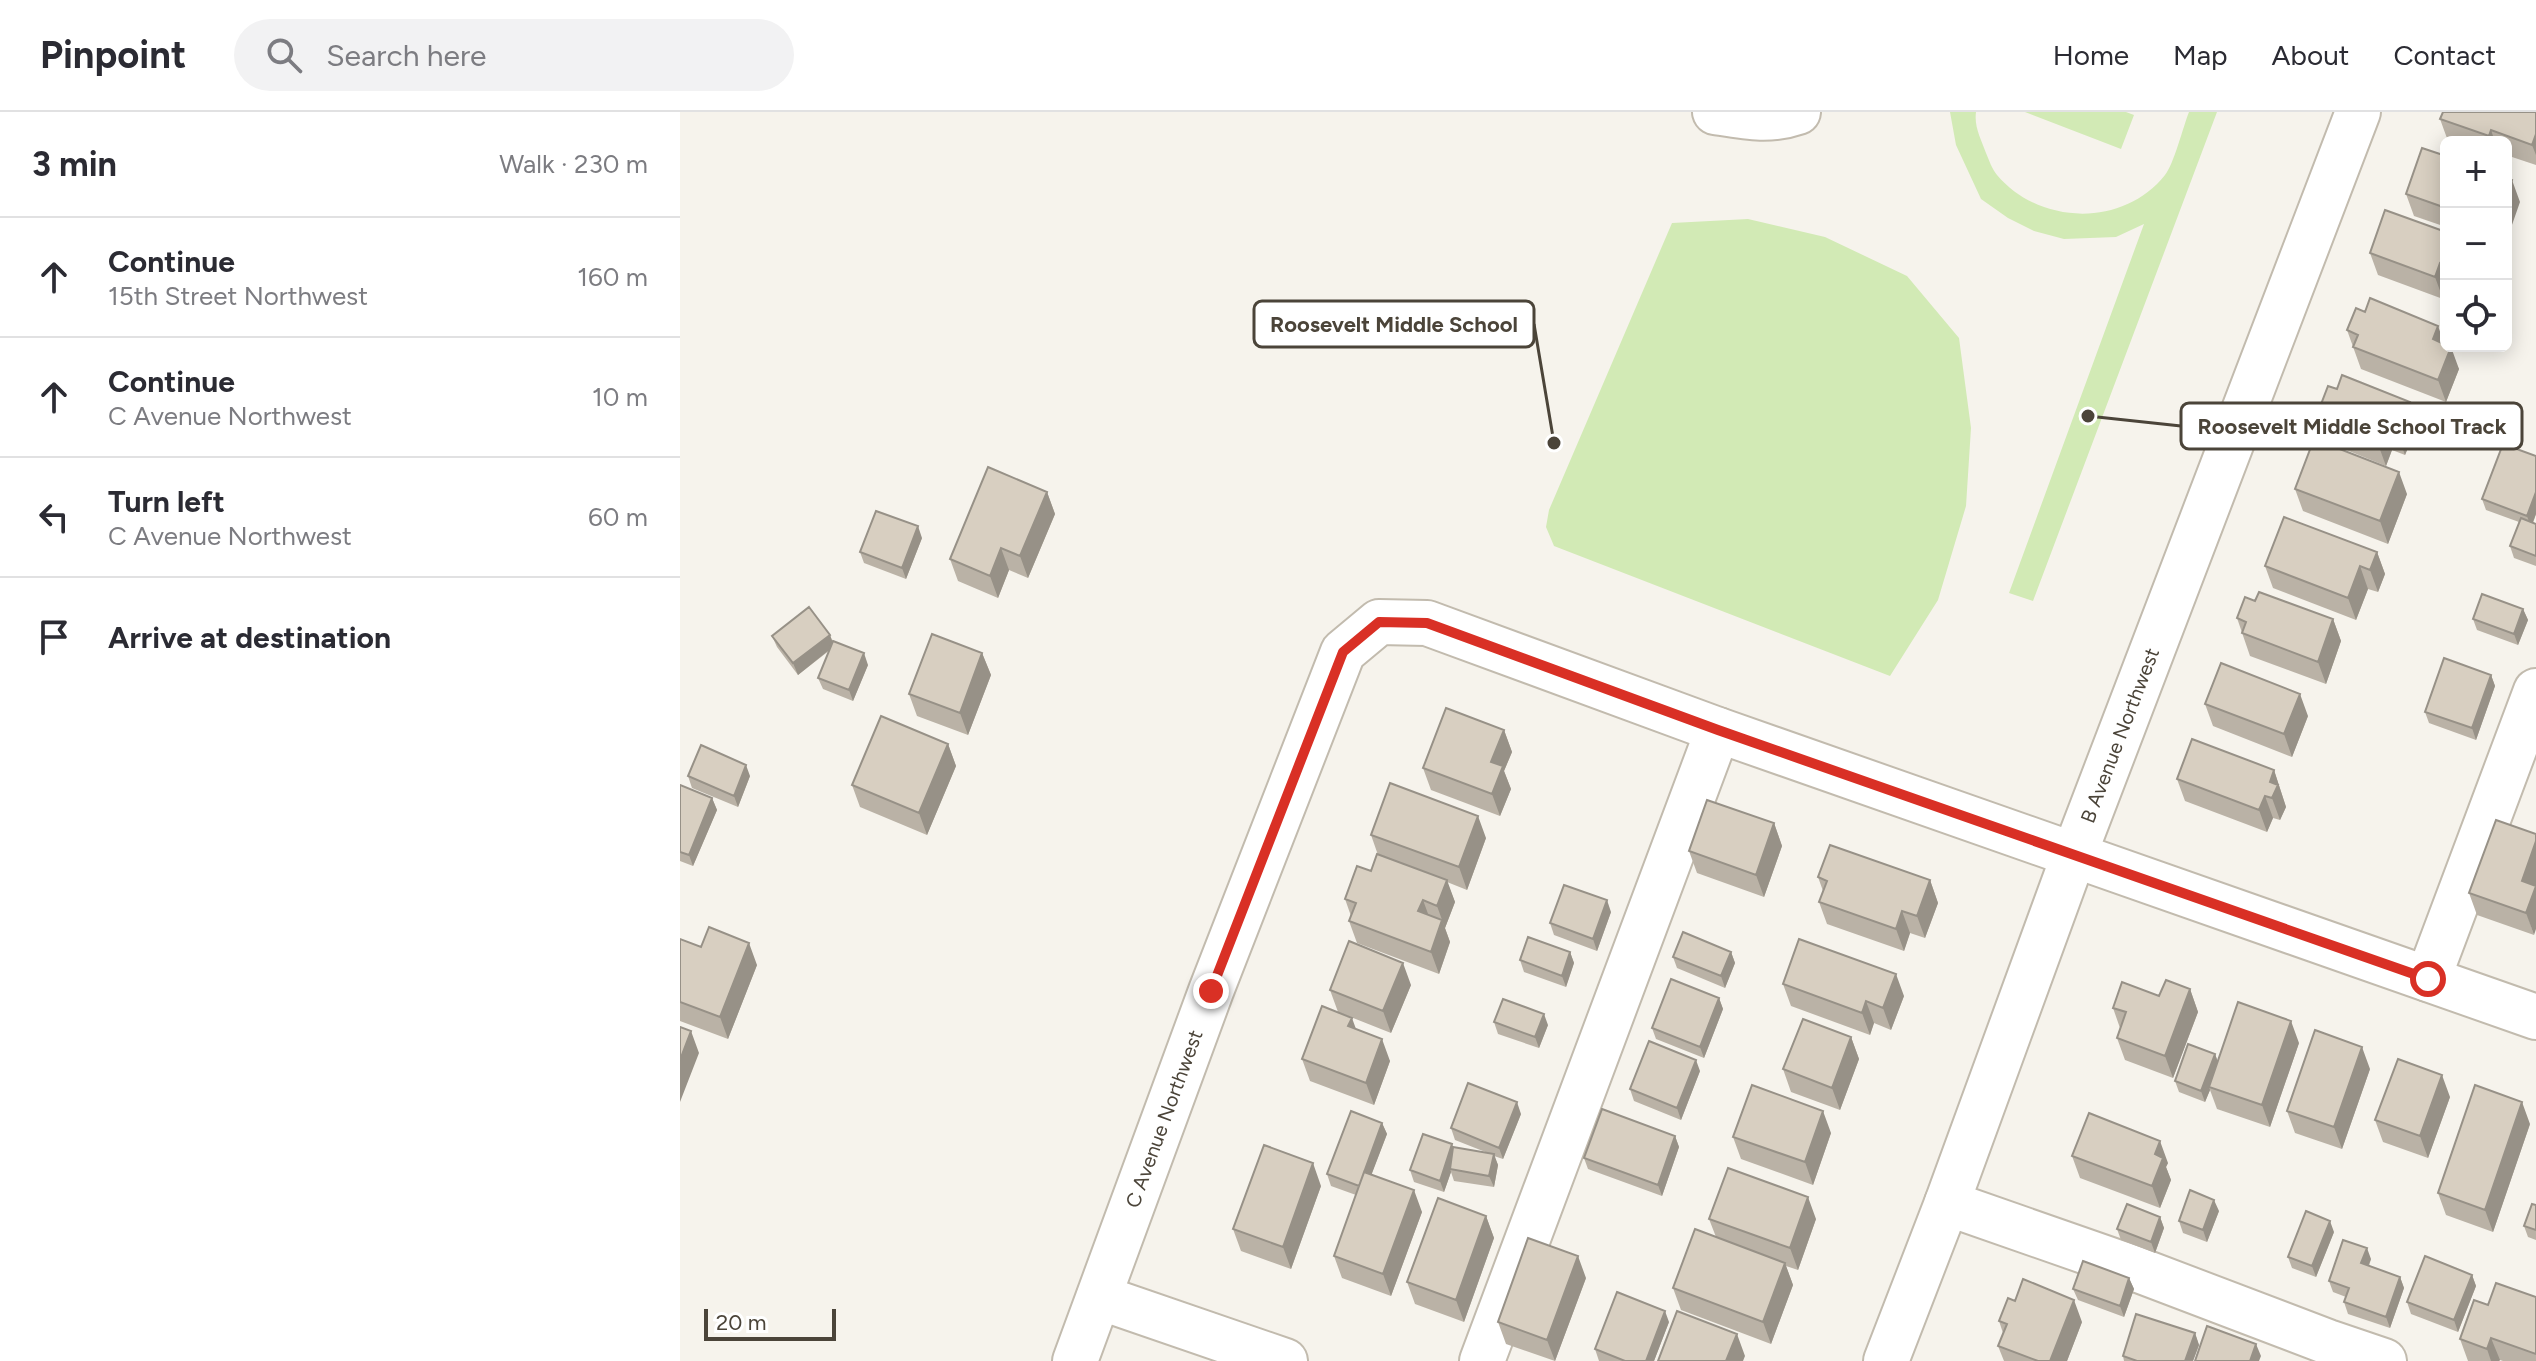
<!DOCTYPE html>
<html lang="en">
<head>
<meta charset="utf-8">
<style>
	body { margin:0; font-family:Figtree,sans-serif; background:#f2f2f3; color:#2b2b33 }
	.controls { position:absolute; right:24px; top:24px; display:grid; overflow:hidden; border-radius:12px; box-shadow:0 4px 20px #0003 }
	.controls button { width:72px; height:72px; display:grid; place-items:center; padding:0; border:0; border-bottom:2px solid #e1e1e2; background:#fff; color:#2b2b33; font:40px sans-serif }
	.scale { position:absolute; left:24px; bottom:20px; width:132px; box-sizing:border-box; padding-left:8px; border:4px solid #4b4439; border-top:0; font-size:22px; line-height:28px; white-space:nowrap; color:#4b4439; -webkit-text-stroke:6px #fff; paint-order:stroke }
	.stop { position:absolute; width:24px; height:24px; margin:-18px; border:6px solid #d93025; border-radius:50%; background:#fff }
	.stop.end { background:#d93025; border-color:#fff; box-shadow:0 2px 8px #0008 }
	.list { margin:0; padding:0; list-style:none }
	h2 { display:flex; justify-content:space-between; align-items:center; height:104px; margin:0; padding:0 32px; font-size:34px }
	h2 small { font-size:26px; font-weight:400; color:#7c7c81 }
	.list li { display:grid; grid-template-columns:52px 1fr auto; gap:24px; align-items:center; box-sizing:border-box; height:120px; padding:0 32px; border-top:2px solid #e1e1e2 }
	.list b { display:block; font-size:30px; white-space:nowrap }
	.list p { margin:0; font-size:26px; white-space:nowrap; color:#7c7c81 }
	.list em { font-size:26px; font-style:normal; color:#7c7c81 }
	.icon { flex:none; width:44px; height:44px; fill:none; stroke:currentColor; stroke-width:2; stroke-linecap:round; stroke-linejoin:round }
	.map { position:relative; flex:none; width:1856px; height:1249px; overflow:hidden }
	header { display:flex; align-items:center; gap:48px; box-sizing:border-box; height:112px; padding:0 40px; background:#fff; border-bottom:2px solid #e1e1e2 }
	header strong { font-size:38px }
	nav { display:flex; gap:44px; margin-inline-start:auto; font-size:28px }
	.search { width:560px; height:72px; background:#f2f2f3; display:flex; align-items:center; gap:20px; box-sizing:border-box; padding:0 28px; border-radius:44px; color:#7c7c81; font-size:30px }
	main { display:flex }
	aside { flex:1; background:#fff }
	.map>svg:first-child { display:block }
	.green { fill:#d2eab5 }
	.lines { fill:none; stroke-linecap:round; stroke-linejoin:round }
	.minor-casing { stroke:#c2bbae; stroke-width:48 }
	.minor { stroke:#fff; stroke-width:44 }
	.wall { fill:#bab2a6 }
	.shaded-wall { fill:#979187 }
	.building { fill:#d8cfc1; stroke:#979187; stroke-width:2 }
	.route { stroke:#d93025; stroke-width:10 }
	.labels { text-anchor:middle; stroke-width:6; stroke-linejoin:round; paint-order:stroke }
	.street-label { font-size:20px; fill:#4b4439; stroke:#fff }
	.leader { fill:none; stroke:#4b4439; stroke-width:3 }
	.callout-dot { fill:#4b4439; stroke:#fff; stroke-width:3 }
	.callout { fill:#fff; stroke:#4b4439; stroke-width:3 }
	.callout-label { font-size:22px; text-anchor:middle; font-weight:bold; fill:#4b4439 }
</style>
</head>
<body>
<header>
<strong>Pinpoint</strong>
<div class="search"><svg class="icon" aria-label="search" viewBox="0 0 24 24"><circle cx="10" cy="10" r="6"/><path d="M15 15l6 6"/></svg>Search here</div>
<nav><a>Home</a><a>Map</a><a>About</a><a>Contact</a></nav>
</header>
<main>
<aside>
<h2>3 min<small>Walk · 230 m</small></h2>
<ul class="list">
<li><svg class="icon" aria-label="ahead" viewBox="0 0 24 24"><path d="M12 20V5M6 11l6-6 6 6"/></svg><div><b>Continue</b><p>15th Street Northwest</p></div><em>160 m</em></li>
<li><svg class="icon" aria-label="ahead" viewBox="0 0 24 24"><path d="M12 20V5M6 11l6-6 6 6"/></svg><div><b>Continue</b><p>C Avenue Northwest</p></div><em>10 m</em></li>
<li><svg class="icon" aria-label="left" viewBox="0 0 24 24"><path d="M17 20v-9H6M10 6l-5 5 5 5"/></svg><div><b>Turn left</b><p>C Avenue Northwest</p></div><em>60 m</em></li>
<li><svg class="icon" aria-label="arrive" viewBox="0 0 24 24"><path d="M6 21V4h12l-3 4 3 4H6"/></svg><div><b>Arrive at destination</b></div></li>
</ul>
</aside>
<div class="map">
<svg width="1856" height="1249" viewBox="0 0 1856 1249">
	<rect width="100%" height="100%" fill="#f6f3ec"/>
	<!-- green -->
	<path class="green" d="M1270,0h26c-2,15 5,27 10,41 3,7 6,16 11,22 42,50 126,53 168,0 9,-11 18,-48 24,-63h28l-184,489 -24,-8 135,-369 -28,13 -52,2 -30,-8 -26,-13 -27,-19 -25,-54z
		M1345,0h101l8,3 -13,34z
		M1068,107l77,18 82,39 52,62 12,90 -5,78 -28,94 -48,76 -336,-130 -8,-19 3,-17 123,-287z"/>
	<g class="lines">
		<!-- minor casing -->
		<g class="minor-casing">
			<g id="minor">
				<path d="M1035,0c31,5 54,10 83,0"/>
				<path d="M1748,867l108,-288"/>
				<path d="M1267,1091l189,66 192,73 56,19"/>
				<path d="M419,1185l186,64"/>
				<path id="s1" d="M395,1249l136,-370 132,-339 36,-30 48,1 291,107 818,287"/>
				<path d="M802,1249l236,-631"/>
				<path id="s2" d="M1206,1249l61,-158 127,-348 284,-743"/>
			</g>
		</g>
		<!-- minor -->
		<use href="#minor" class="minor"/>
	</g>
	<!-- wall -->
	<path class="wall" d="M1856,0v53l-30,-10v-13l-58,-1 -8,-22z
		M1766,44v71l-32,-11 -8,-22z
		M1766,120v60l-3,7 -65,-24 -8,-22z
		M1685,200l80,32 14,25 -13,33 -85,-33 -14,-39z
		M1640,295l98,17 -13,31 -13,-5 -6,16 -52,-21z
		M1856,344v58l-3,9 3,1v42l-22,-8 -4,-12 9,-24 -33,-12 -4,-11z
		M1615,377l112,5 -19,50 -85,-33z
		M367,380l8,22 -27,64 -19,-8 -11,28 -40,-17 -8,-22z
		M242,426l-16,41 -42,-16 -4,-11z
		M1697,440l8,22 -7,18 -10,-3 -12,31 -83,-32 -8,-22z
		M1575,489l78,18 8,22 -15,43 -76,-28 -13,-38z
		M1843,497l5,11 -10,25 -41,-15 -4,-11z
		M150,523l3,8 35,22 -15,36 -30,-12 -5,-11 12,-28 -32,25 -21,-28 -5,-11z
		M302,541l9,22 -23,60 -51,-19 -8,-22z
		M1811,563l4,11 -19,54 -47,-17 -4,-11z
		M1525,592l103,12 -16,41 -79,-31z
		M824,618l8,22 -8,19 7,18 -11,27 -69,-26 -8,-22z
		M268,632l8,22 -29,69 -67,-28 -8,-22z
		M1594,658l12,37 -6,13 -7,-2 -6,14 -82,-31 -8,-22z
		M8,664h62l-12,31 -46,-19z
		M0,673l32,13 5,12 -24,56 -13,-5z
		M1816,708l38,115 -57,-20 -8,-22z
		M1094,711l8,23 -18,51 -67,-24 -8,-22z
		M691,723l115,3 -19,52 -20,-8 8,20 -10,26 5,14 -11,32 -82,-31 -8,-22 2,-5 -6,-17 26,-28 7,-16z
		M1138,765l112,3 8,23 -13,35 -15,-5 -6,18 -77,-27 -8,-22 4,-11z
		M931,800l-14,39 -43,-16 -4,-12z
		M0,827l21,8 56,18 -29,74 -48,-18z
		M890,840l4,11 -8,24 -42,-15 -4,-12z
		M1051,840l4,11 -10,25 -48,-20 -4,-11z
		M1103,872l121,12 -13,34 -17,-7 -4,12 -79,-29z
		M731,873l-20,48 -53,-21 -8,-22z
		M1510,877l8,23 -25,66 -48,-18 -8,-22 3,-10 -7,-20 46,-12z
		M1039,886l4,11 -19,49 -48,-19 -4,-11z
		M814,910l54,3 -9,23 -41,-14z
		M676,917l34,32 -16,44 -64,-24 -8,-22z
		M1171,925l8,22 -19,51 -49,-18 -8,-23z
		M1619,931l-29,84 -53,-18 -7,-19 -5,12 -26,-10 -4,-11 40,-27 3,8z
		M1690,957l-28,80 -47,-16 -8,-22z
		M1020,959l-19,49 -47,-19 -4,-12z
		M1770,985l-22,61 -45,-16 -8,-22z
		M841,1002l-18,45 -9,-3 4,9 -4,22 -40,-6 -3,-9 -7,20 -30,-10 -4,-12 43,-23 35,6 -33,-13 -4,-12z
		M702,1011l5,11 -16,41 51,37 -31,84 -49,-18 -8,-22 22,-61 -25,-9 -4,-12z
		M1850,1012l-37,108 -47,-17 -8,-22z
		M1151,1021l-18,52 -72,-26 -8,-22z
		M995,1024l4,11 -17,49 -74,-27 -4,-11z
		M1392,1044l96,7 -2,4 5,13 -11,28 -80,-30z
		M641,1074l-30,83 -50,-18 -8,-22z
		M1856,1093v35l-8,-3 -4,-11z
		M1539,1099l-12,31 -24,-9 -4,-12z
		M806,1104l8,22 -30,84 -49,-18 -8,-22z
		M1480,1105l4,11 -9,25 -34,-13 -4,-11z
		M1029,1107h107l-18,51 -12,-4 7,19 -22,59 -90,-34 -8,-22 43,-51z
		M1654,1120l-18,45 -24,-9 -4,-11z
		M1691,1147l-2,7 31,11 4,11 -14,40 -42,-14 -4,-12 2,-5 -13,-5 -4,-11z
		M1792,1163l4,11 -18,46 -47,-18 -4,-12z
		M906,1166l-31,83 -49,-17 -8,-22z
		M1449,1166l5,11 -10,28 -46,-17 -5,-11z
		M1856,1185v64h-33l-3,-1 -1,1h-31l-8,-22 28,-34z
		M1319,1209l83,1 -15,39h-63l-6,-15 5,-13z
		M989,1210l-15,39h-55l-4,-12z
		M1515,1221l4,12 -6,16h-69l-1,-5z"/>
	<!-- shaded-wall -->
	<path class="shaded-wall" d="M1811,18l4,12h-4l-2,-6z
		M1856,22v21l-4,-10z
		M1832,68l8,22 -14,40v-45z
		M1760,151l6,16v13l-3,7 -8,-22z
		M1758,214l8,22 -13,-9z
		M1771,235l8,22 -13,33 -8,-22z
		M1730,290l8,22 -13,31 -8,-22z
		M1704,316l8,22 -6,16 -8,-22z
		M1719,360l8,22 -19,50 -8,-23z
		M367,380l8,22 -27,64 -8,-22z
		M1856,380v22l-5,13 -4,-11z
		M238,414l4,12 -16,41 -4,-11z
		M321,436l8,22 -11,28 -8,-22z
		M1697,440l8,22 -7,18 -8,-22z
		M1680,454l8,23 -12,31 -8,-22z
		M1843,497l5,11 -10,25 -4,-11z
		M1653,507l8,22 -15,43 -8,-22z
		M150,523l4,11 -36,29 -5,-12z
		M184,541l4,12 -15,36 -4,-11z
		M302,541l9,22 -23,60 -8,-22z
		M1811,563l4,11 -19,54 -4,-12z
		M1620,582l8,22 -16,41 -8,-23z
		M824,618l8,22 -8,19 7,18 -11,27 -8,-22 -1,-32z
		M268,632l8,22 -29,69 -8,-22z
		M66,653l4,11 -12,31 -4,-11z
		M1594,658l12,37 -6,13 -8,-22 -2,-16z
		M1585,684l8,22 -6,14 -8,-22z
		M32,686l5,12 -24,56 -4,-11z
		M798,704l8,22 -19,52 -8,-23z
		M1094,711l8,23 -18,51 -8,-22z
		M1856,729v88l-2,6 -8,-22 -4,-32z
		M767,768l8,22 -10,26 -8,-22z
		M1250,768l8,23 -13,35 -8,-22z
		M743,788l8,22 -13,-11z
		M927,788l4,12 -14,39 -4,-12z
		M1222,799l8,22 -6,18 -8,-22z
		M762,808l8,22 -11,32 -8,-22z
		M69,831l8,22 -29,74 -8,-22z
		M890,840l4,11 -8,24 -4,-11z
		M1051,840l4,11 -10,25 -4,-12z
		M723,851l8,22 -20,48 -8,-22z
		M1216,862l8,22 -13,34 -8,-22z
		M1510,877l8,23 -25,66 -8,-22z
		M1039,886l4,11 -19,49 -4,-11z
		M1186,889l8,22 -4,12 -8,-22z
		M864,902l4,11 -9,23 -4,-11z
		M672,906l8,22 -12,-14z
		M1611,909l8,22 -29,84 -8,-22z
		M11,919l8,22 -19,49v-42z
		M1171,925l8,22 -19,51 -8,-22z
		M702,927l8,22 -16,44 -8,-22z
		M1682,935l8,22 -28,80 -8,-22z
		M1535,942l4,11 -10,22 1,3 -5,12 -4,-11z
		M1016,948l4,11 -19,49 -4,-12z
		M1762,963l8,22 -22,61 -8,-22z
		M837,990l4,12 -18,45 -4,-11z
		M1842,990l8,22 -37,108 -8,-22z
		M1143,999l8,22 -18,52 -8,-23z
		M702,1011l5,11 -24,63 -4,-11z
		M995,1024l4,11 -17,49 -4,-11z
		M1480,1029l8,22 -2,4 5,13 -11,28 -8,-22 3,-32z
		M772,1032l4,11 -6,14 1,3 -7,20 -4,-11z
		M814,1042l4,11 -4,22 -5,-11z
		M633,1051l8,23 -30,83 -8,-22z
		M734,1078l8,22 -31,84 -8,-22z
		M1128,1085l8,22 -18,51 -8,-22z
		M1534,1088l5,11 -12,31 -4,-12z
		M806,1104l8,22 -30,84 -8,-22z
		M1480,1105l4,11 -9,25 -4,-11z
		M1650,1109l4,11 -18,45 -4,-11z
		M1687,1136l4,11 -6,15 -4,-11z
		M898,1144l8,22 -31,83 -8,-21z
		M1105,1151l8,22 -22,59 -8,-22z
		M1792,1163l4,11 -18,46 -4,-12z
		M1720,1165l4,11 -14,40 -4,-11z
		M1449,1166l5,11 -10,28 -4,-11z
		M1394,1188l8,22 -15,39h-17z
		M985,1199l4,11 -15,39h-8z
		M1515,1221l4,12 -6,16h-8z
		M1057,1222l8,22 -2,5h-17z
		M1811,1226l9,22 -1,1h-8l-4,-12z
		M1576,1232l5,12 -2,5h-9z"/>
	<!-- building -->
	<path class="building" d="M1763,0h93v22l-4,11 -41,-15 -2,6 -49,-17z
		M1742,36l24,8v52l-40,-14z
		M1826,65l6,3 -6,17z
		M1705,98l61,22v33l-6,-2 -5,14 -65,-24z
		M1690,186l68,28 -5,13 13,6v1l5,1 -13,33 -85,-33 5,-12 -11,-5 9,-22 9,4z
		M1662,263l68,27 -13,31 -13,-5 -6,16 -52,-21 6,-12 -12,-4 8,-21 9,3z
		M1634,327l85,33 -19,49 -85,-32z
		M1823,332l33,12v36l-9,24 -45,-17z
		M308,355l59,25 -27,64 -19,-8 -11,28 -40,-17z
		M196,399l42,15 -16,42 -42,-16z
		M1604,405l93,35 -7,18 -10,-4 -12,32 -83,-32z
		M1841,406l15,6v32l-26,-10z
		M1579,480l74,27 -15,43 -76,-29 4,-11 -9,-4 8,-21 10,4z
		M1802,482l41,15 -9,25 -41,-15z
		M129,495l21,28 -37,28 -21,-27z
		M252,522l50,19 -22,60 -51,-19z
		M153,529l31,12 -15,37 -31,-12z
		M1764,546l47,17 -19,53 -47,-16z
		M1541,551l79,31 -16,40 -79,-30z
		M766,596l58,22 -13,32 12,4 -11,28 -69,-26z
		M201,604l67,28 -29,69 -67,-28z
		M1512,627l82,31 -4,12 8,3 -6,13 -7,-2 -6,14 -82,-31z
		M21,633l45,20 -12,31 -46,-20z
		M710,671l88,33 -19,51 -88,-32z
		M0,673l32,13 -23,57 -9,-3z
		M1027,688l67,23 -18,52 -67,-24z
		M1816,708l40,14v7l-14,40 14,5 -10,27 -57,-20z
		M1150,733l100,35 -13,36 -15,-5 -6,18 -77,-27 8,-21 -9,-4z
		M697,742l70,26 -10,26 -14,-6 -5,11 24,9 -11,32 -82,-31 7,-18 -11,-4 12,-33 14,5z
		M884,773l43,15 -14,39 -43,-16z
		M29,815l40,16 -29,74 -40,-15v-63l21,8z
		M1003,820l48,20 -10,24 -48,-19z
		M848,825l42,15 -8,24 -42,-16z
		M1119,827l97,35 -13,34 -17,-7 -4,12 -79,-29z
		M669,829l54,22 -20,48 -53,-21z
		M991,867l48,19 -19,49 -48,-19z
		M1486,868l24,9 -25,67 -48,-18 9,-26 -13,-4 9,-26 37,14z
		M823,887l41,15 -9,23 -41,-15z
		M1558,890l53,19 -29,84 -53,-18z
		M642,894l30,12 -4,8 34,13 -16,44 -64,-24z
		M1123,907l48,18 -19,51 -49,-19z
		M0,915l11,4 -11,29z
		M1635,918l47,17 -28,80 -47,-16z
		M969,929l47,19 -19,48 -47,-19z
		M1508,932l27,10 -14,37 -26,-10z
		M1718,947l44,16 -22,61 -45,-16z
		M788,971l49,19 -18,46 -48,-20z
		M1072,973l71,26 -18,51 -72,-25z
		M1795,973l47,17 -37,108 -47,-17z
		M922,997l73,27 -17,49 -74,-27z
		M671,999l31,12 -23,63 -32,-12z
		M1409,1001l71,28 -5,13 8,4 -11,28 -80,-30z
		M743,1022l29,10 -12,37 -30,-11z
		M584,1033l49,18 -30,84 -50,-18z
		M773,1035l41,7 -5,22 -39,-7z
		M1048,1056l80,29 -18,51 -81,-29z
		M684,1060l50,18 -31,84 -49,-18z
		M1510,1078l24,10 -11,30 -24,-9z
		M758,1086l48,18 -30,84 -49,-18z
		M1447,1092l33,13 -9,25 -34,-13z
		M1852,1092l4,1v25l-12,-4z
		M1626,1099l24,10 -18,45 -24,-9z
		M1015,1117l90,34 -22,59 -90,-34z
		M848,1126l50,18 -31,84 -49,-18z
		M1663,1128l24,8 -6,15 39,14 -14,40 -42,-15 5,-14 -20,-7z
		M1745,1144l47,19 -18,45 -47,-18z
		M1403,1149l46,17 -9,28 -47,-17z
		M1343,1167l51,21 -24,61h-12l-40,-15 9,-22 -8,-3 9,-23 7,3z
		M1816,1171l40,14v57l-45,-16 -4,11 -27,-10 14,-39 14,5z
		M937,1180l48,19 -19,50h-21l-30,-12z
		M997,1199l60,23 -11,27h-68z
		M1456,1202l59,19 -10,28h-48l-14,-5z
		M1527,1214l49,18 -6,17h-55z"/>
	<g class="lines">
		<!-- route -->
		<path class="route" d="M531,879l132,-339 36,-30 48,1 291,107 710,249"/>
	</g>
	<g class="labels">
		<!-- street labels -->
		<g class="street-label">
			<text dy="7" stroke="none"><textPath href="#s2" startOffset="668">B Avenue Northwest</textPath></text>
			<text dy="7" stroke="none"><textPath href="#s1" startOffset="258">C Avenue Northwest</textPath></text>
		</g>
	</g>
	<!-- callouts -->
	<path class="leader" d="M874 331L854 212M1408 304L1501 314"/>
	<g class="callout-dot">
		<circle cx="874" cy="331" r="8"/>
		<circle cx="1408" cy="304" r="8"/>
	</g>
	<g class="callout">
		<rect x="574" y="189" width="280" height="46" rx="8"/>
		<rect x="1501" y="291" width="341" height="46" rx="8"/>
	</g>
	<g class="callout-label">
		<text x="714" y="220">Roosevelt Middle School</text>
		<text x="1672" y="322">Roosevelt Middle School Track</text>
	</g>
</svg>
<div class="controls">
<button>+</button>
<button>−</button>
<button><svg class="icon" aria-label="locate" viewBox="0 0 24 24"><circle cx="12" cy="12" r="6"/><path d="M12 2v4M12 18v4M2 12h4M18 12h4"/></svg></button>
</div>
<div class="scale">20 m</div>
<div class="stop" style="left:1748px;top:867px"></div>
<div class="stop end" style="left:531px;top:879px"></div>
</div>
</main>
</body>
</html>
